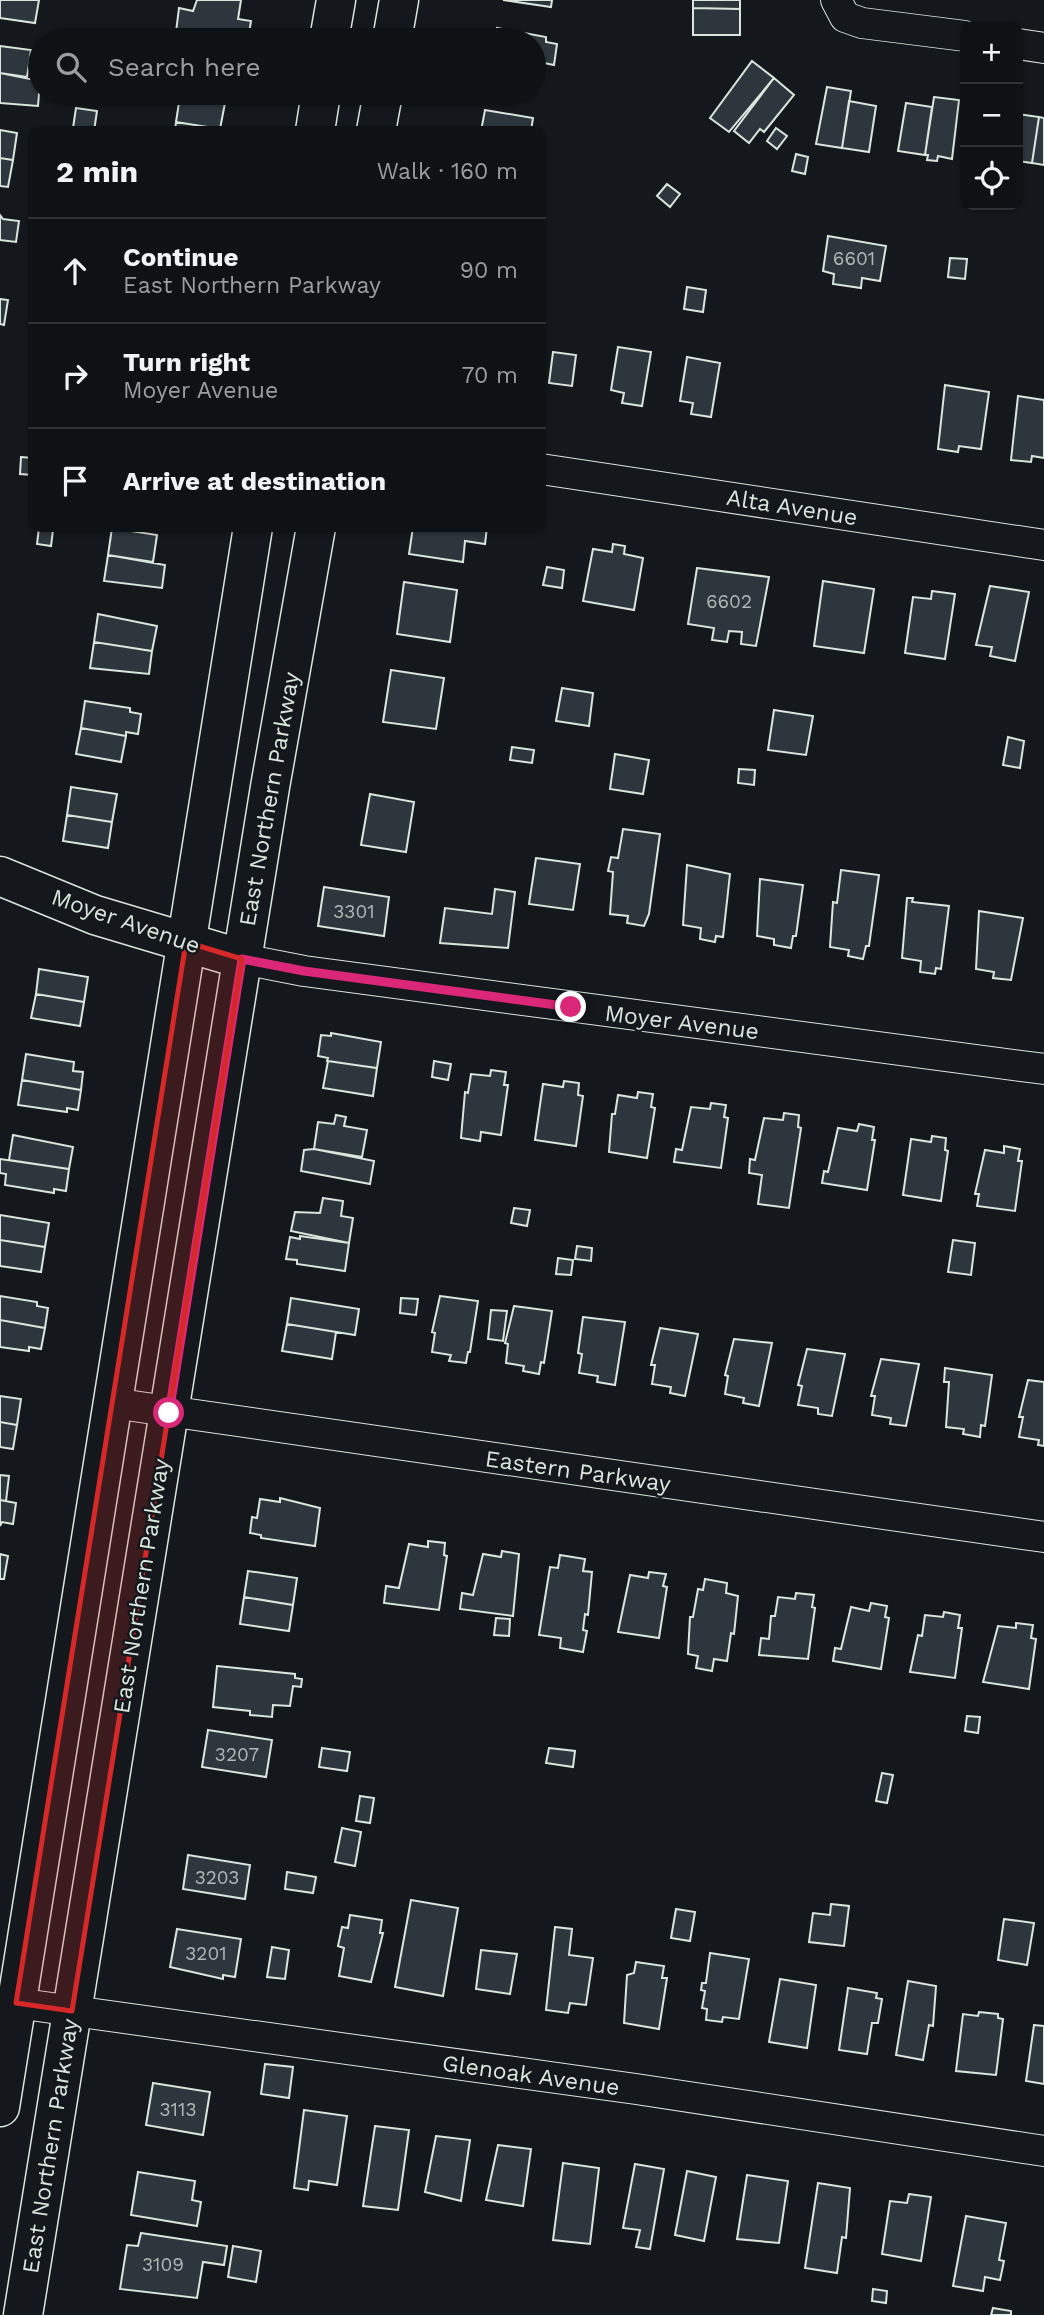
<!DOCTYPE html>
<html lang="en">
<head>
<meta charset="utf-8">
<style>
	body { margin:0; font-family:"Work Sans",sans-serif; background:#1d2022; color:#f1f3f6 }
	.controls { position:absolute; right:21px; top:21px; display:grid; overflow:hidden; border-radius:14px; box-shadow:0 2px 5px #0004 }
	.controls button { width:63px; height:63px; display:grid; place-items:center; padding:0; border:0; border-bottom:2px solid #2f3234; background:#0f1215; color:#f1f3f6; font:35px sans-serif }
	.stop { position:absolute; width:21px; height:21px; margin:-16px; border:5px solid #db2777; border-radius:50%; background:#fff }
	.stop.end { background:#db2777; border-color:#fff; box-shadow:0 2px 7px #0008 }
	.list { margin:0; padding:0; list-style:none }
	h2 { display:flex; justify-content:space-between; align-items:center; height:91px; margin:0; padding:0 28px; font-size:30px }
	h2 small { font-size:23px; font-weight:400; color:#9b9ea0 }
	.list li { display:grid; grid-template-columns:46px 1fr auto; gap:21px; align-items:center; box-sizing:border-box; height:105px; padding:0 28px; border-top:2px solid #2f3234 }
	.list b { display:block; font-size:26px; white-space:nowrap }
	.list p { margin:0; font-size:23px; white-space:nowrap; color:#9b9ea0 }
	.list em { font-size:23px; font-style:normal; color:#9b9ea0 }
	.icon { flex:none; width:38px; height:38px; fill:none; stroke:currentColor; stroke-width:2; stroke-linecap:round; stroke-linejoin:round }
	.map { position:relative; flex:none; width:1044px; height:2315px; overflow:hidden }
	.search { position:absolute; background:#0f1215; box-shadow:0 2px 5px #0004; left:28px; top:28px; width:518px; height:77px; display:flex; align-items:center; gap:18px; box-sizing:border-box; padding:0 24px; border-radius:38px; color:#9b9ea0; font-size:26px }
	.panel { position:absolute; background:#0f1215; box-shadow:0 2px 5px #0004; left:28px; top:126px; width:518px; height:406px; border-radius:14px }
	.map>svg:first-child { display:block }
	.building { fill:#2c363c; stroke:#d8e6dc; stroke-width:2 }
	.lines { fill:none; stroke-linecap:round; stroke-linejoin:round }
	.street-casing { stroke:#d8e6dc; stroke-width:32 }
	.secondary-casing { stroke:#d8e6dc; stroke-width:41 }
	.primary-casing { stroke:#d8e6dc; stroke-width:41 }
	.street { stroke:#14181c; stroke-width:30 }
	.secondary { stroke:#14181c; stroke-width:38 }
	.primary { stroke:#14181c; stroke-width:38 }
	.route { stroke:#db2777; stroke-width:9 }
	.marked { fill:#d62828; fill-opacity:0.2; stroke:#d62828; stroke-width:5; stroke-linejoin:round }
	.labels { text-anchor:middle; stroke-width:5; stroke-linejoin:round; paint-order:stroke }
	.number-label { font-size:19px; fill:#adbab4 }
	.street-label { font-size:23px; fill:#d8e6dc; stroke:#14181c }
</style>
</head>
<body>
<div class="map">
<svg width="1044" height="2315" viewBox="0 0 1044 2315">
	<rect width="100%" height="100%" fill="#14181c"/>
	<!-- building -->
	<path class="building" d="M0,0h39l-4,23 -35,-5z
		M197,0h44l-3,19 13,2 -3,19 -72,-8 3,-24 14,3z
		M503,0h49l-1,7z
		M693,0h47v9l-47,-1z
		M693,8l47,1v26h-47z
		M497,28l49,9v5l11,2 -3,21 -20,-4v-21h-39z
		M190,34l41,6h-56l1,-4 13,3z
		M0,46l31,4 -4,27 -27,-4z
		M534,61l8,2 -4,25 -4,-1z
		M752,61l22,17 -45,54 -19,-14z
		M0,73l40,8 -2,25 -38,-3z
		M774,78l20,17 -30,37 -4,-3 -11,14 -15,-12z
		M827,87l24,4 -9,57 -26,-4z
		M180,96l45,7 -5,26 -44,-7z
		M934,97l25,3 -7,59 -14,-3 -1,5 -10,-1 1,-5h-3z
		M849,101l27,5 -7,46 -27,-4z
		M906,103l26,4 -7,48 -27,-4z
		M76,108l21,3 -3,20 -21,-3z
		M485,110l48,8 -2,13h-50z
		M1018,114l21,3 -7,46 -14,-2z
		M1039,117l5,1v47l-12,-2z
		M176,122l44,7v2h-45z
		M776,128l11,8 -10,13 -10,-8z
		M0,130l17,3 -4,27 -13,-2z
		M796,154l12,3 -3,17 -13,-3z
		M0,158l13,2 -5,27 -8,-1z
		M667,184l13,10 -10,13 -13,-11z
		M0,215l3,4 16,2 -3,21 -16,-2z
		M828,236l58,10 -6,35 -18,-3 -1,10 -28,-4 1,-10 -11,-3z
		M950,258l17,1 -2,20 -17,-2z
		M687,287l19,3 -3,22 -19,-3z
		M0,299l8,1 -4,25 -4,-1z
		M618,347l33,5 -9,54 -20,-3 2,-10 -13,-3z
		M553,352l23,3 -4,31 -23,-3z
		M687,357l33,6 -9,54 -20,-3 2,-11 -13,-2z
		M945,385l44,7 -8,57 -22,-3 -1,6 -20,-3z
		M1018,396l26,4v58l-12,-2 -1,6 -20,-2z
		M21,457l12,1v17l-13,-1z
		M413,527h74l-2,17 -20,-3 -2,21 -54,-8z
		M39,528l14,2 -2,16 -14,-2z
		M112,528l45,7 -4,27 -45,-7z
		M613,544l12,2 -1,8 19,4 -9,52 -51,-9 10,-52 19,3z
		M108,555l57,10 -3,23 -58,-7z
		M547,567l17,3 -2,18 -19,-3z
		M697,568l72,9 -13,69 -15,-2 1,-12 -13,-1 -2,11 -15,-2 2,-12 -26,-4z
		M823,581l51,8 -10,64 -50,-7z
		M404,582l53,8 -7,52 -53,-8z
		M990,586l39,6 -14,69 -25,-5 2,-9 -16,-2z
		M932,591l23,3 -10,65 -40,-6 8,-56 18,2z
		M98,614l59,12 -5,25 -58,-9z
		M94,642l58,9 -3,23 -59,-6z
		M391,670l53,8 -8,51 -53,-7z
		M562,688l31,5 -4,33 -33,-5z
		M85,701l45,7v4l11,2 -3,20 -12,-2v4l-45,-8z
		M774,710l39,6 -7,39 -38,-5z
		M81,728l45,8 -5,26 -45,-8z
		M1008,737l16,4 -4,27 -17,-3z
		M512,747l22,3 -2,13 -22,-3z
		M615,754l34,6 -6,34 -33,-5z
		M739,769l16,1 -1,15 -16,-2z
		M71,787l46,7 -5,28 -45,-7z
		M370,794l44,8 -8,50 -45,-7z
		M67,815l45,7 -4,26 -45,-7z
		M623,829l37,5 -11,80 -5,12 -17,-3 1,-7 -18,-2 3,-42 -5,-1 3,-14 7,1z
		M536,858l44,6 -7,46 -44,-6z
		M687,865l43,9 -7,63 -7,-1 -1,6 -15,-3 1,-11 -18,-3z
		M841,870l38,5 -10,71h-3l-3,13 -15,-3 1,-6 -19,-3 3,-45 4,1z
		M760,879l43,6 -7,51h-3l-2,12 -17,-3v-6l-17,-3z
		M324,887l65,10 -5,39 -66,-10z
		M495,889l20,3 -7,56 -68,-5 5,-35 47,6z
		M907,898h6l-1,4 37,4 -8,63 -5,-1 -1,6 -15,-2 1,-11 -19,-3z
		M979,911l44,7 -12,62 -18,-2 1,-6 -18,-3z
		M39,969l49,8 -4,25 -48,-8z
		M36,994l48,8 -4,24 -49,-8z
		M331,1033l50,9 -4,26 -50,-7 1,-3 -10,-2 3,-21 10,1z
		M26,1054l48,8 -1,9 10,1 -2,18 -59,-10z
		M328,1061l49,7 -4,28 -50,-8z
		M434,1061l17,3 -3,16 -16,-3z
		M491,1070l15,2 -2,13h4l-7,50 -20,-3 -1,9 -19,-3 4,-46 3,1 3,-19 19,2z
		M22,1080l59,10 -3,20 -11,-2v4l-49,-7z
		M564,1081l15,2 -1,12 5,1 -7,50 -41,-6 8,-56 20,3z
		M638,1092l15,2 -2,13 4,1 -8,50 -38,-6 3,-38h3l3,-19 19,3z
		M711,1103l15,2 -2,12 4,1 -7,50 -47,-6 2,-13 6,1 9,-43 19,2z
		M784,1113l15,2 -1,12 3,1 -12,80 -31,-4 4,-29 -13,-2 1,-14 5,1 9,-42 19,2z
		M336,1115l10,2 -2,9 23,4 -5,27 -48,-8 4,-27 16,2z
		M859,1124l15,3 -2,13h3l-8,50 -45,-7 2,-12 4,1 10,-44 19,3z
		M13,1135l60,12 -4,22 -60,-9z
		M932,1136l14,2 -1,12 3,1 -7,50 -38,-6 8,-56 20,3z
		M1004,1146l16,3 -2,12h4l-7,50 -38,-5 2,-12h-4l10,-44 19,3z
		M314,1149l60,12 -4,23 -69,-13 3,-21z
		M0,1159l69,10 -3,22 -12,-2v4l-49,-8 1,-11 -6,-1z
		M323,1198l20,3 -2,15 12,2 -4,25 -58,-12 4,-19 25,1z
		M514,1208l16,2 -3,16 -16,-3z
		M0,1215l49,8 -4,24 -45,-7z
		M300,1236l49,7 -4,28 -48,-7v-4l-11,-1 4,-22 10,2z
		M0,1240l45,7 -4,25 -41,-6z
		M953,1240l22,3 -4,32 -23,-3z
		M577,1246l15,2 -1,13 -16,-2z
		M558,1258l15,2 -2,15 -15,-1z
		M0,1296l37,6v4l11,2 -3,20 -45,-8z
		M440,1296l38,5 -8,51h-2l-2,11 -17,-2 2,-6 -19,-3 3,-19 -3,-1z
		M291,1298l68,11 -4,26 -68,-11z
		M401,1298l17,1 -2,16 -16,-2z
		M514,1306l38,5 -8,52 -3,-1 -2,12 -16,-3 1,-5 -18,-3 2,-19 -3,-1z
		M491,1310l16,1 -4,30 -15,-2z
		M583,1317l42,5 -10,63 -18,-3 1,-6 -19,-3 3,-19 -4,-1z
		M0,1320l45,8 -4,21 -12,-2v4l-29,-4z
		M287,1324l49,8 -4,27 -50,-8z
		M660,1328l38,6 -13,62 -15,-3 1,-6 -19,-3 3,-19h-4z
		M734,1339l38,4 -13,63 -16,-3 1,-5 -19,-4 3,-18 -3,-1z
		M807,1349l38,5 -13,62 -14,-2v-6l-20,-3 4,-19 -4,-1z
		M881,1359l38,5 -13,62 -16,-2 1,-6 -19,-3 3,-19h-4z
		M945,1368l47,7 -7,51 -4,-1 -1,12 -17,-3 1,-5 -18,-2 3,-45h-5z
		M1028,1380l16,2v64l-6,-1 1,-5 -20,-3 4,-20h-4z
		M0,1396l21,3 -4,26 -17,-3z
		M0,1422l17,3 -4,24 -13,-2z
		M0,1475l9,1 -3,25 -6,-1z
		M280,1498l40,10 -5,38 -54,-8v-3l-11,-2 2,-16 5,1 3,-19 20,3z
		M0,1500l16,3 -3,21 -11,-2 -2,4z
		M428,1541l17,2 -1,12 3,1 -8,54 -55,-7 2,-17 13,2 10,-44 19,3z
		M502,1551l17,3 -6,62 -53,-7 2,-16 11,2 10,-41 18,3z
		M0,1554l8,2 -4,23h-4z
		M560,1555l25,4 -2,12 9,1 -4,43 -3,-1 -2,16 4,1 -4,21 -23,-4 1,-10 -22,-3 11,-68 8,1z
		M248,1571l49,7 -4,27 -49,-8z
		M649,1572l17,2 -3,12 4,1 -8,51 -41,-6 12,-57 18,3z
		M705,1579l22,4 -1,10 12,3 -4,38 -3,-1 -4,28 -13,-2 -2,12 -16,-3 2,-12 -10,-2 2,-37h3l5,-28 5,1z
		M796,1593l18,2 -2,12 3,1 -7,51 -49,-4 2,-17 8,1 2,-23h4l3,-19 17,2z
		M244,1597l49,8 -4,26 -49,-7z
		M871,1603l16,3 -2,11 4,1 -8,51 -48,-8 2,-13 6,1 10,-42 18,4z
		M944,1612l16,3 -2,13h4l-7,50 -45,-6 8,-37 4,1 3,-21 18,2z
		M496,1618l14,1 -1,17 -15,-1z
		M1016,1623l17,2 -2,13 5,1 -7,50 -46,-7 15,-56 18,2z
		M217,1666l78,8v4l7,1 -1,8 -8,-1 -3,20 -17,-1 -1,12 -22,-2v-4l-37,-4z
		M967,1716l13,1 -2,16 -13,-2z
		M208,1730l64,10 -6,37 -64,-10z
		M322,1748l28,4 -3,19 -28,-4z
		M549,1748l26,3 -2,16 -27,-4z
		M882,1773l11,2 -6,28 -11,-2z
		M360,1796l14,2 -4,25 -14,-2z
		M342,1828l19,4 -6,34 -20,-4z
		M188,1855l62,10 -5,34 -62,-10z
		M287,1872l29,5 -3,16 -28,-4z
		M411,1900l47,8 -15,88 -48,-9z
		M831,1904l18,2 -5,40 -35,-4 4,-29 17,2z
		M676,1909l19,3 -5,29 -19,-3z
		M350,1915l32,5 -2,13h3l-12,49 -32,-6 5,-28 -6,-2 4,-19 6,1z
		M1004,1919l30,4 -7,42 -29,-5z
		M555,1927l17,2 -3,26 24,3 -7,47 -16,-2 -2,10 -22,-3z
		M177,1929l64,10 -6,38 -12,-2v4l-53,-12z
		M272,1947l17,3 -4,29 -18,-2z
		M481,1950l36,4 -7,40 -34,-5z
		M710,1953l39,6 -10,60 -16,-2 -1,5 -16,-2 1,-11 -5,-1 3,-17 -4,-1 1,-7h4z
		M636,1962l28,4 -2,12h5l-8,51 -35,-6 3,-48 7,-2z
		M780,1979l36,6 -9,63 -38,-6z
		M908,1981l28,5 -3,40 -4,-1 -6,35 -27,-5z
		M848,1988l29,5 -1,5 6,1 -4,24h-6l-5,31 -28,-4z
		M979,2012l19,2v4l5,1 -7,56 -40,-4 7,-57 15,2z
		M1034,2025l10,1v58l-18,-3z
		M265,2064l28,3 -4,31 -28,-4z
		M153,2083l57,9 -7,43 -57,-10z
		M304,2110l43,6 -10,69 -28,-4 -1,9 -14,-2z
		M375,2126l34,4 -11,80 -35,-4z
		M436,2136l34,4 -9,61 -36,-9z
		M498,2145l33,4 -8,57 -37,-6z
		M563,2163l36,5 -9,76 -37,-4z
		M635,2164l29,5 -14,80 -14,-2 4,-17 -17,-2z
		M687,2171l29,6 -12,64 -29,-6z
		M138,2172l57,9 -3,19 9,2 -4,24 -66,-11z
		M747,2175l41,6 -9,62 -42,-4z
		M818,2183l32,5 -4,50 -4,-1 -5,36 -32,-5z
		M909,2194l22,3 -10,64 -39,-7 8,-53 17,2z
		M966,2216l40,7 -7,37 5,1 -4,19 -15,-3 -2,14 -30,-5z
		M141,2233l86,13 -3,19 -21,-3 -6,36 -77,-9 7,-44 11,1z
		M233,2246l28,5 -5,31 -28,-5z
		M873,2289l14,2 -1,12 -14,-2z
		M993,2308l18,3v4h-20z"/>
	<g class="lines">
		<!-- street casing -->
		<g class="street-casing">
			<path id="street" d="M836,0l9,17 17,6 103,13
				M1018,44l26,4
				M541,469l503,76
				M242,959l62,12 740,98
				M112,1403l932,134
				M16,2003l620,86 408,62"/>
		</g>
		<!-- secondary casing -->
		<g class="secondary-casing">
			<path id="secondary" d="M0,876l95,39 147,44"/>
		</g>
		<!-- primary casing -->
		<g class="primary-casing">
			<path id="primary" d="M329,40l7,-40
				M392,40l7,-40
				M315,131l6,-38
				M376,131l7,-38
				M0,2107l253,-1580
				M23,2315l247,-1528 46,-260"/>
		</g>
		<!-- street -->
		<use href="#street" class="street"/>
		<!-- secondary -->
		<use href="#secondary" class="secondary"/>
		<!-- primary -->
		<use href="#primary" class="primary"/>
	</g>
	<g class="lines">
		<!-- route -->
		<path class="route" d="M169,1413l73,-454 62,12 267,36"/>
	</g>
	<!-- marked area -->
	<path class="marked" d="M186,942l56,17 -170,1052 -56,-8z"/>
	<g class="labels">
		<!-- number labels -->
		<g class="number-label">
			<text x="854" y="265">6601</text>
			<text x="729" y="608">6602</text>
			<text x="354" y="918">3301</text>
			<text x="237" y="1761">3207</text>
			<text x="217" y="1884">3203</text>
			<text x="206" y="1960">3201</text>
			<text x="178" y="2116">3113</text>
			<text x="163" y="2271">3109</text>
		</g>
		<!-- street labels -->
		<g class="street-label">
			<text transform="translate(792 507) rotate(9)" y="8">Alta Avenue</text>
			<text transform="translate(269 799) rotate(-80)" y="8">East Northern Parkway</text>
			<text transform="translate(126 921) rotate(19)" y="8">Moyer Avenue</text>
			<text transform="translate(682 1022) rotate(7)" y="8">Moyer Avenue</text>
			<text transform="translate(578 1471) rotate(8)" y="8">Eastern Parkway</text>
			<text transform="translate(141 1586) rotate(-81)" y="8">East Northern Parkway</text>
			<text transform="translate(531 2075) rotate(8)" y="8">Glenoak Avenue</text>
			<text transform="translate(50 2146) rotate(-81)" y="8">East Northern Parkway</text>
		</g>
	</g>
</svg>
<div class="controls">
<button>+</button>
<button>−</button>
<button><svg class="icon" aria-label="locate" viewBox="0 0 24 24"><circle cx="12" cy="12" r="6"/><path d="M12 2v4M12 18v4M2 12h4M18 12h4"/></svg></button>
</div>
<div class="stop" style="left:169px;top:1413px"></div>
<div class="stop end" style="left:571px;top:1007px"></div>
<div class="search"><svg class="icon" aria-label="search" viewBox="0 0 24 24"><circle cx="10" cy="10" r="6"/><path d="M15 15l6 6"/></svg>Search here</div>
<section class="panel">
<h2>2 min<small>Walk · 160 m</small></h2>
<ul class="list">
<li><svg class="icon" aria-label="ahead" viewBox="0 0 24 24"><path d="M12 20V5M6 11l6-6 6 6"/></svg><div><b>Continue</b><p>East Northern Parkway</p></div><em>90 m</em></li>
<li><svg class="icon" aria-label="right" viewBox="0 0 24 24"><path d="M7 20v-9h11M14 6l5 5-5 5"/></svg><div><b>Turn right</b><p>Moyer Avenue</p></div><em>70 m</em></li>
<li><svg class="icon" aria-label="arrive" viewBox="0 0 24 24"><path d="M6 21V4h12l-3 4 3 4H6"/></svg><div><b>Arrive at destination</b></div></li>
</ul>
</section>
</div>
</body>
</html>
